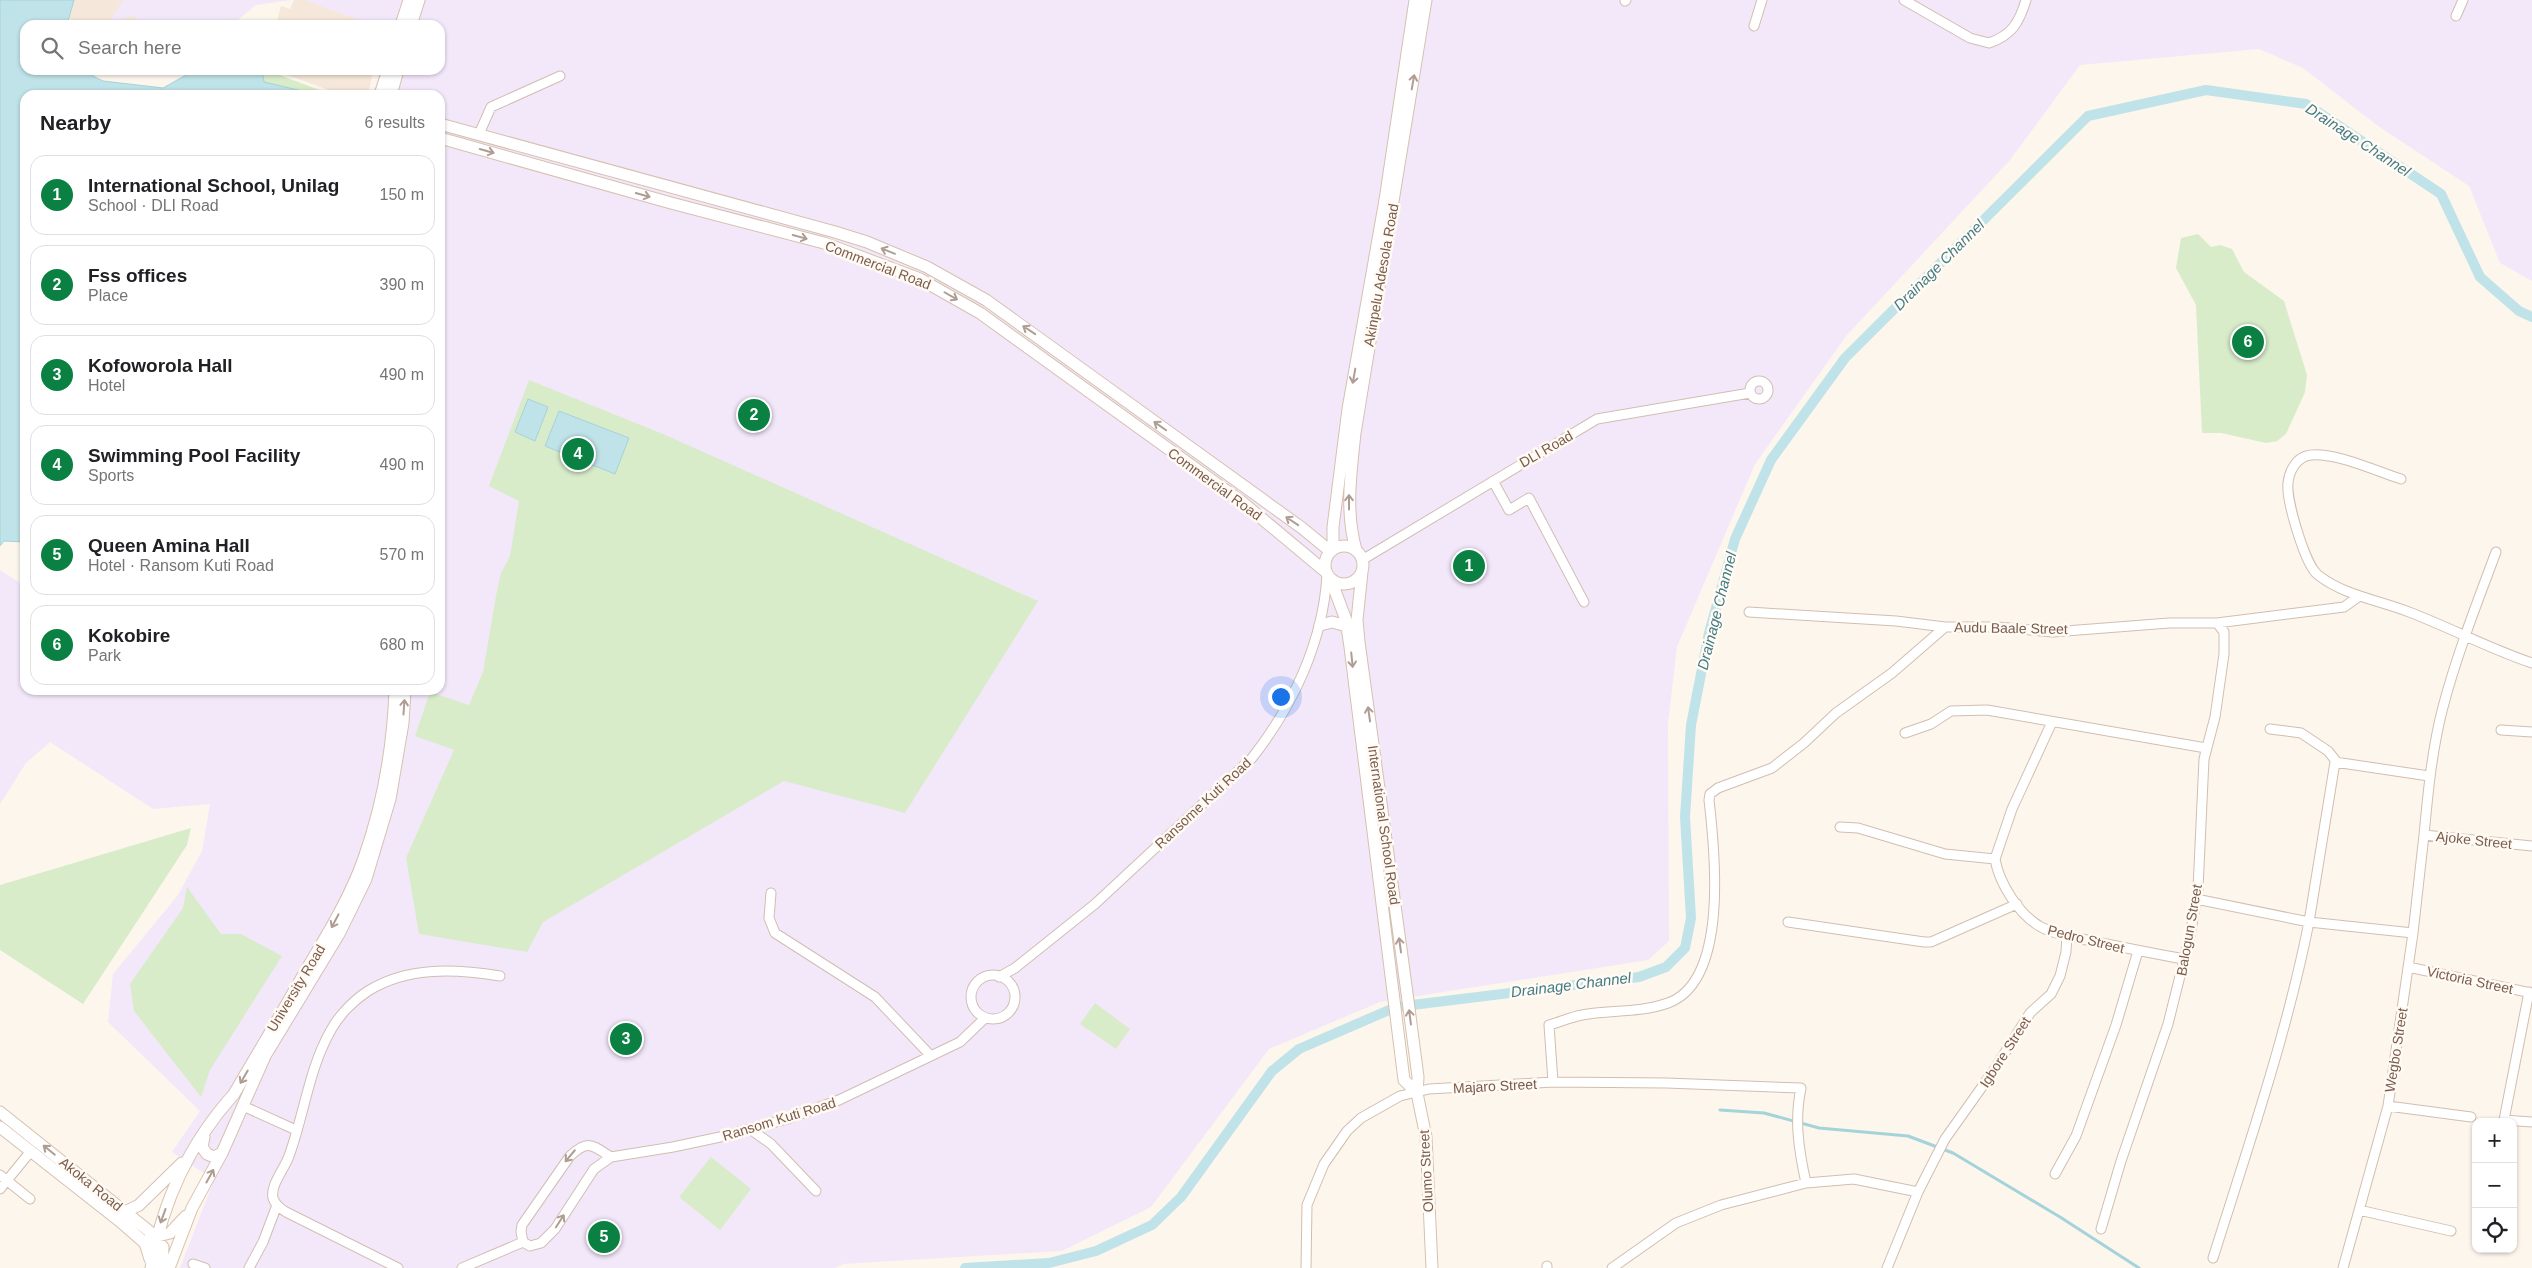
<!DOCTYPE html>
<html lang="en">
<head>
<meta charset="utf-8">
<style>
	body { margin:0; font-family:Arial,sans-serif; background:#f6f6f6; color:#202124 }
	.controls { position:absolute; right:15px; bottom:15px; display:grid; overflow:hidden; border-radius:10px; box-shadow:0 1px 4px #0004 }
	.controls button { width:45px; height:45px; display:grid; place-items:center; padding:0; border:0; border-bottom:1px solid #e0e0e0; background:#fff; color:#202124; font:25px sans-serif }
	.you { position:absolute; left:1280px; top:696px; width:18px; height:18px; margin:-12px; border:4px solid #fff; border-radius:50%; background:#1a73e8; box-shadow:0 0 0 8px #1a73e833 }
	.badge { display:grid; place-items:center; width:32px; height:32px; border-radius:50%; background:#0b8043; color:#fff; font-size:16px; font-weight:700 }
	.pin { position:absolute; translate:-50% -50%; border:2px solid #fff; box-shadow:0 1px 5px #0006 }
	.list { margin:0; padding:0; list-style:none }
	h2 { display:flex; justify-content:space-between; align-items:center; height:65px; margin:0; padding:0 20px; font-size:21px }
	h2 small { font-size:16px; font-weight:400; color:#757577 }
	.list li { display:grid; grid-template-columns:32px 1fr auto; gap:15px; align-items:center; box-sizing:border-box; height:80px; margin:0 10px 10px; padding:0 10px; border:1px solid #e0e0e0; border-radius:15px }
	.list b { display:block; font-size:19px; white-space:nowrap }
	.list p { margin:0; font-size:16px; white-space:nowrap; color:#757577 }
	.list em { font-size:16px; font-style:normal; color:#757577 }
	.icon { flex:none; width:28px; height:28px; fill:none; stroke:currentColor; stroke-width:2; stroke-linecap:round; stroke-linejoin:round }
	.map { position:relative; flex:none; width:2532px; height:1268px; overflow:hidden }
	.search { position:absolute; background:#fff; box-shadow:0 1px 4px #0004; left:20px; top:20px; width:425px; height:55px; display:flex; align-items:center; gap:12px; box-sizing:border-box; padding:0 18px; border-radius:15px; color:#757577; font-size:19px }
	.panel { position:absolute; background:#fff; box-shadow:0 1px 4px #0004; left:20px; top:90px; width:425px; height:605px; border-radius:15px }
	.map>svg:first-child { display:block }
	.residential { fill:#f5e8da }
	.education { fill:#f3e8fa }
	.green { fill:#d8ecc9 }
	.water { fill:#bfe3e8; stroke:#a5d3da }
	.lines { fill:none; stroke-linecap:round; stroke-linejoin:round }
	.stream { stroke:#a5d3da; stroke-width:3 }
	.canal { stroke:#bfe3e8; stroke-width:10 }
	.street-casing { stroke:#d1beb0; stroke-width:11 }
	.secondary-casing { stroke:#d6c0b0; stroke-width:13 }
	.street { stroke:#fff; stroke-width:9 }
	.secondary { stroke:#fff; stroke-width:11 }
	.oneway { stroke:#af9d94 }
	.labels { text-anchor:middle; stroke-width:5; stroke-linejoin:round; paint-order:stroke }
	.street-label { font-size:14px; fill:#7a5c4d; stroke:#fffaf3 }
	.water-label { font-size:15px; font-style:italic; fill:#437c86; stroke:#fffaf3 }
</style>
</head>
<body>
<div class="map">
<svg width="2532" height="1268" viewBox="0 0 2532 1268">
	<rect width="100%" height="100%" fill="#fdf6ec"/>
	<!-- residential -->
	<path class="residential" d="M74,0h179l-47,25h-127l-10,-7z
		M294,0h94l-5,25h-107l5,-19 9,3z
		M273,70h100l-5,25h-25z"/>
	<!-- education -->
	<path class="education" d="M123,0h168l-35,5 -24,20h-89l-9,-10 -27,10z
		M304,0h2228v281l-32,-18 -31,-77 -91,-60 -75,-58 -44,-19 -179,16 -70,95 -163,175 -92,129 -78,183 -9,77 1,217 -21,19 -268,42 -111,47 -118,158 -89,44 -219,13 -8,4h-655l34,-88 -42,-28 28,-41 -92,-89 5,-48 65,-79 24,-44 8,-47 -57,5 -103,-67 -24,21 -26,41v-234l25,16v104h415v-595h-67l7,-25h60v-45h-68z"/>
	<!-- green -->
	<path class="green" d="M205,70h61l67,25h-158z
		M2198,234l13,13 9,-2 12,4 12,23 40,29 23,74 -2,17 -19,42 -9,7 -11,2 -45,-10h-19l-6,-128 -20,-37 5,-30z
		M529,380l134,54 375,167 -133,212 -121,-32 -241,141 -16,30 -108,-18 -13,-76 48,-108 -39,-14 15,-44 39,13 14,-33 13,-76 5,-23 9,-17 9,-55 -30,-15z
		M191,828l-4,17 -104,159 -83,-54v-65z
		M187,887l34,47h20l41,22 -72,114 -9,27 -67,-86 -4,-27 53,-76z
		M1095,1003l35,26 -14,20 -36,-25z
		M711,1157l40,32 -31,41 -41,-33z"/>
	<!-- water -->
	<path class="water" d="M0,0h74l-7,25h-42v45h56l22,11 60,7 32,-18h67l2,12 55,13h-294v447l-21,-1 -4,5z
		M528,399l20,8 -13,34 -20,-9z
		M559,411l70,27 -14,36 -70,-28z"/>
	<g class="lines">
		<!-- stream -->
		<path class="stream" d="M1720,1110l44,3 55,15 89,8 45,17 107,64 79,51"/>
		<!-- canal -->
		<path class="canal" d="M965,1268l84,-5 47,-12 56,-26 29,-28 91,-126 27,-22 97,-42 243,-30 27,-10 19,-19 6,-30 -6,-101 6,-92 18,-92 26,-94 36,-79 74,-102 243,-242 118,-26 100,14 135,90 39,83 39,34 13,6"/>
		<!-- street casing -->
		<g class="street-casing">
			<path id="street" d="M1904,0l66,38 19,5c23,-8 30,-20 37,-43
				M1625,1l1,-1
				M2456,16l7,-16
				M1754,26l8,-26
				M479,134l12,-27 69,-31
				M1750 390a9 9 0 1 1 18 0a9 9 0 1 1-18 0Z
				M2401,479c-23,-7 -72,-30 -95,-23 -11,4 -17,16 -18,27 -2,17 17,82 30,92 27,21 61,25 91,37 42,16 81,37 123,51
				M1493,481l16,29 20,-12 55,104
				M1362,560l235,-141 153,-26
				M1749,612l147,9 49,6h52l56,5 116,-9h48l127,-16 14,-10
				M2052,722l-40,87 -17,50c4,24 24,56 46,68 12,7 28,9 41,12 34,7 68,14 102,20
				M2270,729l31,4 27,18 8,10
				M2501,730l31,2
				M1905,733l26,-9 20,-13 36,-1 219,38
				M1840,827l18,1 87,26 50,5
				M2424,835c4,-43 8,-86 19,-128 14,-53 34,-104 53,-155
				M771,893l-2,25 6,15 100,64 56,59
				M2196,899l113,23c-23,115 -61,225 -96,336
				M1788,922l136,20h7l86,-38
				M2413,933l11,-98 108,11
				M2408,967l124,26
				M971 997a22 22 0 1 1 44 0a22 22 0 1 1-44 0Z
				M999,977l16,-9 80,-64 157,-146c41,-52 71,-116 75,-183
				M2529,992l-25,128 28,2
				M1553,1082l-4,-57c11,-3 22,-8 33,-10 28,-5 58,-2 86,-12 61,-22 47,-151 41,-203l1,-6 8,-6 54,-20 32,-25 32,-30 56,-40 53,-46
				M243,1106l53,24
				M2388,1106l83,11
				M750,1129l21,15 45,47
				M611,1157c-19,-12 -23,-18 -41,-1l-48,69 -1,7 2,10 7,4 11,-3 14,-14 39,-60 17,-12 62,-10 47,-10 67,-18 52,-19 121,-58 25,-24
				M2055,1174l21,-38 40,-111 22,-74
				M0,1175l30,24
				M0,1189l31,-38
				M2359,1210l92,21
				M2101,1229l20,-68 47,-137 22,-88 8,-47 6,-130 11,-42 9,-63v-22l-7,-9
				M193,1264l12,4
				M1547,1266v2
				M249,1268l14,-26 14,-37
				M398,1268l-112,-56c-5,-3 -11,-7 -13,-14 -3,-13 12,-30 16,-42 15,-41 20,-88 42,-126 8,-15 23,-30 37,-39 40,-25 88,-22 132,-15
				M462,1268l61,-26
				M1306,1268l1,-63 17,-41 23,-33 14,-13 39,-22 29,-7 124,-7 113,1 135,5c-7,33 -2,63 5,95
				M1612,1268l64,-45 45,-18 85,-22 48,-4 64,13
				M1887,1268l31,-76 27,-53 49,-69 36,-57 21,-19 9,-18 6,-24 1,-17
				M2343,1268l45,-162 25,-173 -104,-11 26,-160 94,14"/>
		</g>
		<!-- secondary casing -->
		<g class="secondary-casing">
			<path id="secondary" d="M401,25l8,-25
				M411,25l8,-25
				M380,95l8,-25
				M391,95l7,-25
				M440,124l395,108 32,10 60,25 59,33 316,228 28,23
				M440,138l231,65 153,40 96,36 60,34 262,189 84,70
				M1325 565a19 19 0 1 1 38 0a19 19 0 1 1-38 0Z
				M1333,549v-22l15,-118 37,-209 30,-200
				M1356,550c-11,-39 -5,-77 -1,-117l71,-433
				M1362,572l-5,48 2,22 48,351 11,84 -1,16 9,44 6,131
				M1331,580l15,40 4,27 54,433 13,13
				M1320,625l12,-3 15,4
				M0,1112l149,119 14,16 -1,21
				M0,1127l122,96 23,20 5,16
				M204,1137l-2,10 5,7 7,3 8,-4
				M125,1212l14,-7 43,-42
				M150,1238l20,-5 16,-17
				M151,1268c11,-66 39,-125 83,-174 24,-41 48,-81 71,-122 22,-37 45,-74 59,-114 19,-54 29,-112 31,-168
				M169,1268l23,-60 30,-55 43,-97 74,-122 27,-55 24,-80 13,-76 2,-33"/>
		</g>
		<!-- street -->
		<use href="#street" class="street"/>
		<!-- secondary -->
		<use href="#secondary" class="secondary"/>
	</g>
	<!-- one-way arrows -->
	<defs><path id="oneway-shaft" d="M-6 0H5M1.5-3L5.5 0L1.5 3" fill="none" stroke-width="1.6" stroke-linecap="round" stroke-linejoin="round" transform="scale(1.25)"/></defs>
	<g class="oneway">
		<use href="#oneway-shaft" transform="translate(1413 82) rotate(-80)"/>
		<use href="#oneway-shaft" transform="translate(487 151) rotate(16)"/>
		<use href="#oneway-shaft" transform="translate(643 195) rotate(16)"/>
		<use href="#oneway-shaft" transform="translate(800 237) rotate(15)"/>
		<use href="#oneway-shaft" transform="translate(888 251) rotate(-158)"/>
		<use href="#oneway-shaft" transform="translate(951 296) rotate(30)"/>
		<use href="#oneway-shaft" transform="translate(1029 330) rotate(-146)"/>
		<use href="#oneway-shaft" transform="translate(1354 376) rotate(100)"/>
		<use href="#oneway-shaft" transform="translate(1160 426) rotate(-145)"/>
		<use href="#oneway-shaft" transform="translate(1349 502) rotate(-90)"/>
		<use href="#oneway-shaft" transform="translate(1292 521) rotate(-146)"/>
		<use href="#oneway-shaft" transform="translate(1352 660) rotate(84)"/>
		<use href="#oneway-shaft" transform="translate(404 707) rotate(-86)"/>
		<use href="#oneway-shaft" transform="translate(1369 714) rotate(-98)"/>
		<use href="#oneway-shaft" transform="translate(335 921) rotate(118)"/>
		<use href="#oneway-shaft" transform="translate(1400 945) rotate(-98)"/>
		<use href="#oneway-shaft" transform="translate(1410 1017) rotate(-97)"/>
		<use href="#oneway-shaft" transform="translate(244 1077) rotate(120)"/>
		<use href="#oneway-shaft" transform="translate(49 1150) rotate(-141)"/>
		<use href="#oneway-shaft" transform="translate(570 1156) rotate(130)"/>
		<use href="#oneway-shaft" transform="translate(210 1176) rotate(-61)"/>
		<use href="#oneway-shaft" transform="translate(163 1216) rotate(110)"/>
		<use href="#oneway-shaft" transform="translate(560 1221) rotate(-57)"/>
	</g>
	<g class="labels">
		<!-- street labels -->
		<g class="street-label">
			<text transform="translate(878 265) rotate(21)" y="5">Commercial Road</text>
			<text transform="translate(1381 275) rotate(-80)" y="5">Akinpelu Adesola Road</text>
			<text transform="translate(1546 449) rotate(-30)" y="5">DLI Road</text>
			<text transform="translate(1215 484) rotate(36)" y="5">Commercial Road</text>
			<text transform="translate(2011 628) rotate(1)" y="5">Audu Baale Street</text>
			<text transform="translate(1203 803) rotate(-43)" y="5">Ransome Kuti Road</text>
			<text transform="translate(1384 825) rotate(82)" y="5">International School Road</text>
			<text transform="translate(2474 840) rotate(6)" y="5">Ajoke Street</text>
			<text transform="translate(2189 930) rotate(-80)" y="5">Balogun Street</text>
			<text transform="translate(2086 939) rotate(14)" y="5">Pedro Street</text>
			<text transform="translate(2470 980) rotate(12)" y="5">Victoria Street</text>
			<text transform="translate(296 988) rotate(-59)" y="5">University Road</text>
			<text transform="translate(2396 1050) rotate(-81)" y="5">Wegbo Street</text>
			<text transform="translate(2005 1052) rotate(-57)" y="5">Igbore Street</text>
			<text transform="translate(1495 1086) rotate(-3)" y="5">Majaro Street</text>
			<text transform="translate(779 1119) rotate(-17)" y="5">Ransom Kuti Road</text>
			<text transform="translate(1426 1171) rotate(-93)" y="5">Olumo Street</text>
			<text transform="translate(91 1184) rotate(39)" y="5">Akoka Road</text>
		</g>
		<!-- water labels -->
		<g class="water-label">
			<text transform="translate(2358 140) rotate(33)" y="5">Drainage Channel</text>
			<text transform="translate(1939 265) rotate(-45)" y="5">Drainage Channel</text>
			<text transform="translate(1717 611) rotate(-76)" y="5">Drainage Channel</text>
			<text transform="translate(1571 985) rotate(-7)" y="5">Drainage Channel</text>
		</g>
	</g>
</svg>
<div class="controls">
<button>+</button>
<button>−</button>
<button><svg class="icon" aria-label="locate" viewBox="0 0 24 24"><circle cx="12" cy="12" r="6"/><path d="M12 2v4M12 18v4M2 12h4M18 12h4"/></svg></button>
</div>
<div class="you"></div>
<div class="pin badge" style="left:1469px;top:566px">1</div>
<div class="pin badge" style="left:754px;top:415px">2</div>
<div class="pin badge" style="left:626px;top:1039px">3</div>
<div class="pin badge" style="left:578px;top:454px">4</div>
<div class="pin badge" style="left:604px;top:1237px">5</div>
<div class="pin badge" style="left:2248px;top:342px">6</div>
<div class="search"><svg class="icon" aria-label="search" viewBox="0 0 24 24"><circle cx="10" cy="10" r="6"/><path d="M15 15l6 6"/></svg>Search here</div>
<section class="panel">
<h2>Nearby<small>6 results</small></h2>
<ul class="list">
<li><span class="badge">1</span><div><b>International School, Unilag</b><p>School · DLI Road</p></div><em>150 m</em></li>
<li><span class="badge">2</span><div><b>Fss offices</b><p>Place</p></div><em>390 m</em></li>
<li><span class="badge">3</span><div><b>Kofoworola Hall</b><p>Hotel</p></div><em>490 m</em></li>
<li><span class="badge">4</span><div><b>Swimming Pool Facility</b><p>Sports</p></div><em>490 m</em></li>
<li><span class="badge">5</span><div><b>Queen Amina Hall</b><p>Hotel · Ransom Kuti Road</p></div><em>570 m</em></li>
<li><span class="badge">6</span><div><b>Kokobire</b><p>Park</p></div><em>680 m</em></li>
</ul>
</section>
</div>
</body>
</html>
